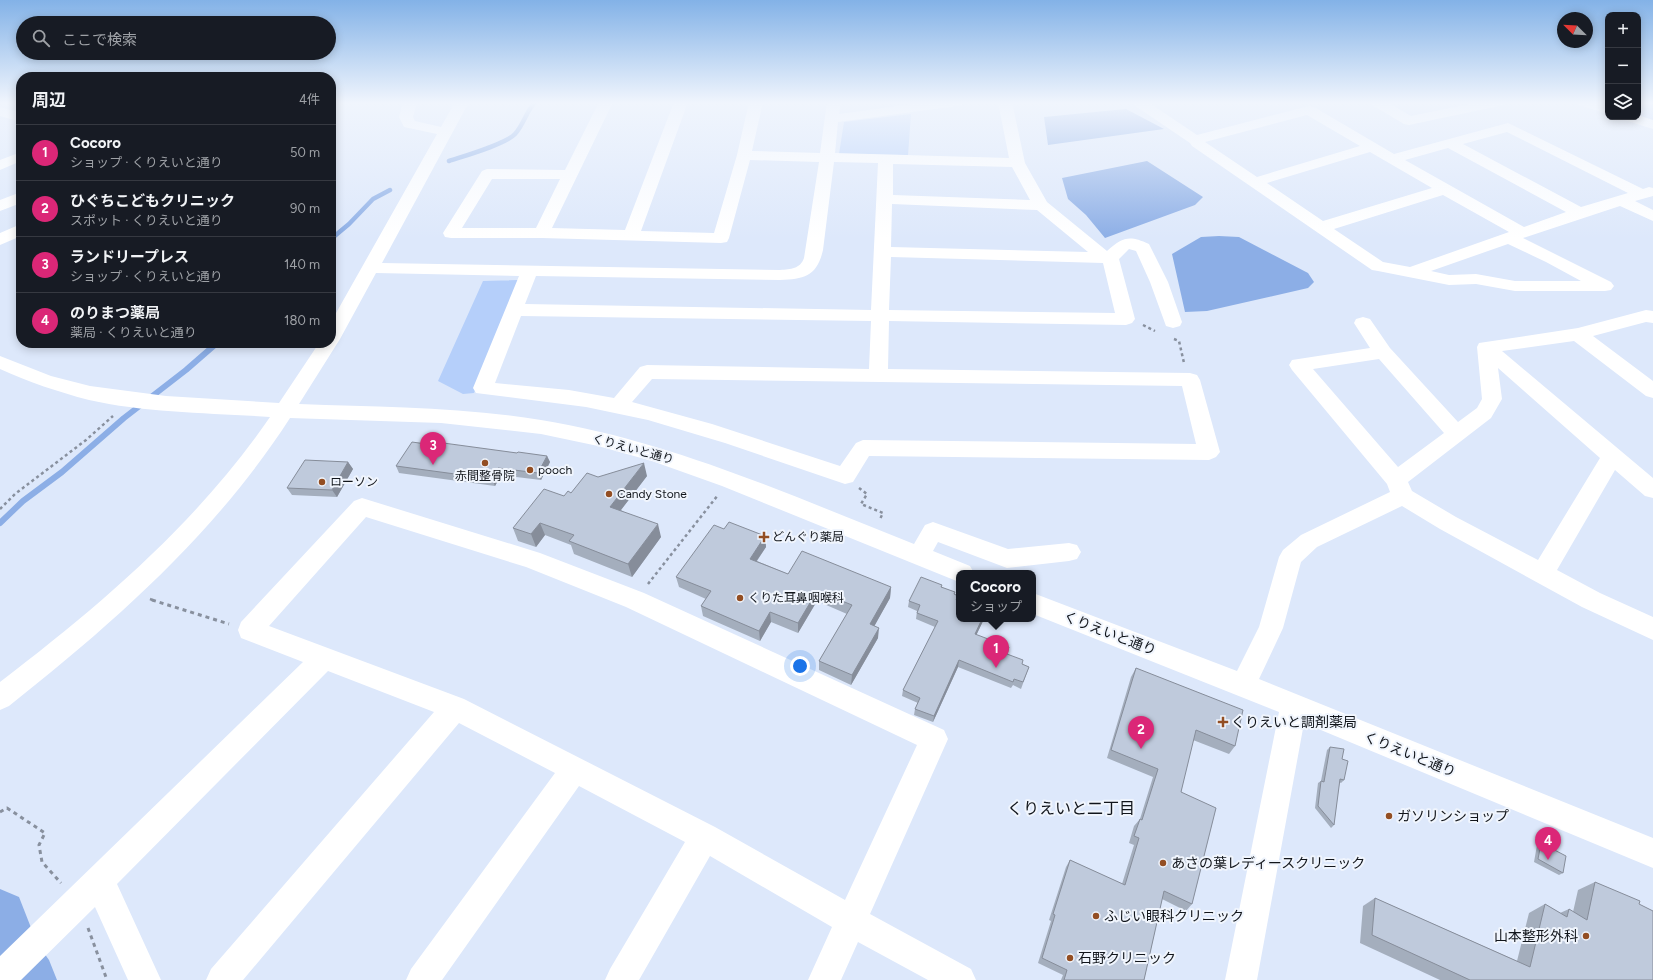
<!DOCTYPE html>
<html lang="ja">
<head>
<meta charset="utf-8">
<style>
	body { margin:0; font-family:Figtree,"Noto Sans JP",sans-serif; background:#242831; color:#f1f3f6 }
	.controls { position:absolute; right:12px; top:12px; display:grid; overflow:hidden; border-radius:8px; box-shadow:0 2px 10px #0003 }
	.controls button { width:36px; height:36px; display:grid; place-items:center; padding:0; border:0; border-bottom:1px solid #363941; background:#171b24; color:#f1f3f6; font:20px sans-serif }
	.compass { position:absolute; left:1557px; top:12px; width:36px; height:36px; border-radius:50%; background:#171b24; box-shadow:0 2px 10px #0003; rotate:294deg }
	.you { position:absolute; left:800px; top:666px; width:14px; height:14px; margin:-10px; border:3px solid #fff; border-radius:50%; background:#1a73e8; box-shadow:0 0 0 6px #1a73e833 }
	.badge { display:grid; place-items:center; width:26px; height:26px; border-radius:50%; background:#db2777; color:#fff; font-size:13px; font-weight:700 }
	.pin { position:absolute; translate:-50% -33px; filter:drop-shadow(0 1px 2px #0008) }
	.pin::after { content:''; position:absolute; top:21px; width:14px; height:12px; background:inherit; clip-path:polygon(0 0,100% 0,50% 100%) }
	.popup { position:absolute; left:956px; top:570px; width:80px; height:52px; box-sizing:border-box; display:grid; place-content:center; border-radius:8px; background:#171b24; filter:drop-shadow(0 1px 3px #0005); font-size:13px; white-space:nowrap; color:#9ea1a6 }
	.popup b { font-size:15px; color:#f1f3f6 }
	.popup::after { content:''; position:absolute; left:50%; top:100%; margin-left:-8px; border:8px solid transparent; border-top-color:#171b24 }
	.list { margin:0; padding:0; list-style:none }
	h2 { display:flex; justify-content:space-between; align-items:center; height:52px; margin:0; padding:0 16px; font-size:17px }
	h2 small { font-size:13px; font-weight:400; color:#9ea1a6 }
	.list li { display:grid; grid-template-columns:26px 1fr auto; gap:12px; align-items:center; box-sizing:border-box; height:56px; padding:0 16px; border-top:1px solid #363941 }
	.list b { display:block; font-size:15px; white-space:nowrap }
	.list p { margin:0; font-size:13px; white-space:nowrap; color:#9ea1a6 }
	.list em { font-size:13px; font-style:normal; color:#9ea1a6 }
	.icon { flex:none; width:22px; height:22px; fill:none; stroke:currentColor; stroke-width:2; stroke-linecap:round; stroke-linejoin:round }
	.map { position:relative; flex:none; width:1653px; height:980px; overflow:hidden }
	.search { position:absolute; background:#171b24; box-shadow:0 2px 10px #0003; left:16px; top:16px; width:320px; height:44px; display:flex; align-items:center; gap:10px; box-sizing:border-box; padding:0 14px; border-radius:22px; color:#9ea1a6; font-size:15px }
	.panel { position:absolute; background:#171b24; box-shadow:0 2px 10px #0003; left:16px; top:72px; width:320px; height:276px; border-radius:16px }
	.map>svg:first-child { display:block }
	.green { fill:#b5cffa }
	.water { fill:#8caee6 }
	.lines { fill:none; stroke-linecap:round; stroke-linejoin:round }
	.stream-far1 { stroke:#8caee6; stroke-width:4.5 }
	.stream { stroke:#8caee6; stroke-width:6 }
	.river { fill:#8caee6; fill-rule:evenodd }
	.path-far1 { stroke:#88909e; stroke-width:2.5; stroke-dasharray:3 3; stroke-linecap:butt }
	.path { stroke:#88909e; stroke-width:3; stroke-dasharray:4 4; stroke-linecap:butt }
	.minor { fill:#fff; fill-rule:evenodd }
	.wall { fill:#a4aebd }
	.shaded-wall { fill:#868d9a }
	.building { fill:#bfcadc; stroke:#868d9a }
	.poi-dot { fill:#934e23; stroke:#f0f5fd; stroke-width:1.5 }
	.labels { text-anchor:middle; stroke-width:4; stroke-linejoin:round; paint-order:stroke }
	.street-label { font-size:12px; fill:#11151b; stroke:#f0f5fd }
	.poi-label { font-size:12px; fill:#11151b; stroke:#f0f5fd; text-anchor:start }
	.near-street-label { font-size:14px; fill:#11151b; stroke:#f0f5fd }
	.near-poi-label { font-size:14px; fill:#11151b; stroke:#f0f5fd; text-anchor:start }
	.near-neighbourhood-label { font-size:16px; fill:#11151b; stroke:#f0f5fd }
</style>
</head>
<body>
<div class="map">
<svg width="1653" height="980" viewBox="0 0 1653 980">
	<rect width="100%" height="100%" fill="#dde8fb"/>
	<!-- green -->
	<path class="green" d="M1638,102h15v20l-15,-5z
		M911,114l-3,41 -69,-1 5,-32z
		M519,280l-45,113 -11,1 -25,-13 45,-100z"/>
	<!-- water -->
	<path class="water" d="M1126,109l38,20 -116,16 -4,-28z
		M1147,161l56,36 -8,8 -90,33 -19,-23 -18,-16 -6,-21z
		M1219,236l20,1 69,36 6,9 -6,6 -101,23 -22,1 -13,-58 29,-17z"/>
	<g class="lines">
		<!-- stream-far1 -->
		<path class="stream-far1" d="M449,161c15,-5 57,-17 66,-27 9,-10 11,-22 20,-32
			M331,239l18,-15 24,-25 17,-9"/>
		<!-- stream -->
		<path class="stream" d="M0,523l23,-22 39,-29 62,-54 62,-48 31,-27"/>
		<!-- river -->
		<path class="river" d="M0,889l19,8 18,46 12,17 8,20h-57z"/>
		<!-- path-far1 -->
		<path class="path-far1" d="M1143,325l12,6
			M1174,339l5,2 5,22
			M859,488l8,6 -6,10 22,9 -3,6
			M0,509l15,-15 71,-54 27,-24
			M648,584l70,-89
			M150,599l5,2"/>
		<!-- path -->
		<path class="path" d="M152,600l77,24
			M0,812l7,-4 38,25 -6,12 3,17 19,21
			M88,928l19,52"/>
		<!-- minor -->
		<path class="minor" d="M403,102h14l-4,15 2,4 26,6 14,-25h14l-87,161 398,7c11,-1 20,-1 24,-12l15,-96 -69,-2 -21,78 -2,4 -6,1 -179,-5h-91l-6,-1 -2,-4 39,-62 5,-2 78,1 34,-68h14l-61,126 73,2 49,-128h14l-47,129 73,2 23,-78 12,-53h14l-11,49 68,2 7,-51h14l-2,12 88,-12h37l-2,3 -5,1 -119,16 -3,31 174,5 -11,-56h14l13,61 22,39 60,49c16,-14 22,-16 42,-7l19,38 14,40 -2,4 -7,2 -7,-2 -16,-44 -14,-31 -7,-2 -10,10 16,60 -3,4 -6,2 -237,-4 -1,48 302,4 7,2 3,5 20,72 -4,5 -7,3 -340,-4 -16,26 -8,2 -120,-41 -77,-23 -62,-13 -110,-14 -3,-5 46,-112 -143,-3 -36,66 -41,65c81,3 163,3 242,16 130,21 251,76 373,124l11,-19 8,-3 75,27 61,-6 8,2 4,7 -4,7 -8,2 -62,7 -69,-26 -5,9 37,15 4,7h-15v9l-237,-96 -70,-25 -54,-15 -57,-12 -100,-11 -151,-5c-74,115 -175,204 -281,288l-9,4v-28c101,-77 198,-160 270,-265 -58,-4 -124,-4 -181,-17 -31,-8 -60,-18 -89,-31v-13l51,20 39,10 76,10 113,7 40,-60h12v-21l106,-188 -33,-7 -5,-10zM834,162l44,1 -7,147 -346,-6 11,-28 244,4c25,-1 37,-4 43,-30zM893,164l119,3 18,33 -137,-5zM492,179h68l-24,49h-74zM892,204l145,6 51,42 -197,-5zM891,257l212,6 12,50 -226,-3zM521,316l350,5 -2,48 -222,-4 -7,2 -26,31 -45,-8 -74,-7zM652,379l530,7 14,58 -333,-4 -7,3 -16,23 -128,-42 -80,-22z
			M1132,102h16l49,33 112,-29 5,1 80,47 114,-31 135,66 6,-2 4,1v8l-18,5 18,9v11l-33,-15 -97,32 88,44 3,4 -3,4 -6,1h-90l-39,-7 -27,1 -71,-14 -6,-1 -180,-124 -2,-3 -56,-38zM1307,115l53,31 -103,31 -52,-35zM1507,132l121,61 -47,14 -118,-63zM1448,148l118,64 -42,15 -119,-67zM1370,152l62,36 -109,33 -56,-38zM1443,195l66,37 -99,35 -27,-5 -49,-33zM1508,244l38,18 35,19h-66l-39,-7 -27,1 -18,-4z
			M1370,102h17l24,14 69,-14h26l-2,3 -5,1 -90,19 -5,-1 -32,-19z
			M1577,102h20l11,3v9l-29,-9z
			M0,107l21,6v9l-21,-6z
			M1638,115l15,5v9l-29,-9 -2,-3h16z
			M21,152v9l-21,9v-10z
			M21,192v11l-21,8v-11z
			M21,224v12l-21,9v-12z
			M1646,310l7,1v12l-7,-1 -53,14 60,45v17l-7,-2 -72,-55 -72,10 151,127v20l-8,-2 -30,-26 -58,100 43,23 53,24v23l-71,-33 -142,-78 -38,-23 -85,41 -16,15 -18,66 -24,51 394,159v30l-349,-145 -47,257h-32l54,-268 -246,-98v-21l204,78 22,-44 20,-70 4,-7 18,-15 89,-43 -3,-8 -95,-114 -3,-5 3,-5 78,-12 -16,-25 2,-4 7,-2 7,2 20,29 68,74 19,-14 5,-9 -5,-52 2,-4 99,-15zM1379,359l65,74 -46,34 -85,-98zM1498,368l102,90 -62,102 -82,-43 -44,-26 -4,-9 83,-64 11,-19z
			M362,498l178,55 104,40 300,137 4,9 -78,175 101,55 5,11h-48l-70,-38 -17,38h-33l24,-53 -122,-71 -71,124h-34l5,-11 75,-127 -106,-56 -137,194h-36l5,-11 144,-196 -96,-50 -216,257h-37l5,-11 223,-257 -106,-41 -211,213 44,96h-33l-33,-73 -74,73h-21v-24l303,-294 -62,-24 -3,-8 3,-8 113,-121zM366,517l160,50 100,40 291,138 -72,155 -130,-73 -251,-128 -195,-73z"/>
	</g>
	<!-- wall -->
	<path class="wall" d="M433,445l84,8 30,3 3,6 -9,18 -40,-5 -6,11 -96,-13 -3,-7z
		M348,462l5,7 -16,28 -45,-2 -5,-7z
		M647,476l-26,34 40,27 -29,40 -58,-23 -3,-9 -26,-10 -9,12 -18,-6 -5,-13 85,-51z
		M765,536l1,11 -9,14 31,13 103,13 -1,11 -16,28 4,12 -27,47 -32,-15v-9l28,-47 -30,-13 -19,32 -27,-11 -11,19 -57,-25 -2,-10 5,-7 -27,-12 -3,-10z
		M942,585v2l12,7 3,6 27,19 -8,16 32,19 14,10 7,3 -8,22 -8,-4 -2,3 -53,-21 -25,55 -19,-7 1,-6 3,-6 -16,-7 1,-6 32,-63 -19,-8 1,-8 -9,-4 1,-6z
		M1136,668l99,78 -6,8 -36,-14 -12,52 11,112 -6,7 -24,-12 -18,81h-83l2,-5 -25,-12 13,-42 -2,-1 17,-53 4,-7 52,24 12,-39 -5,-2 5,-17 6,-7 13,-42 -46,-19 24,-81z
		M1330,747l14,33 -3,3 -2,-1 -5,43 -3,3 -16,-20 3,-25 3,-2 6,-31z
		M1541,843l22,30 -4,2 -25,-13 3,-17z
		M1595,882l44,22 14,76h-213l-80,-37 3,-37 12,-8 142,63 12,-48 16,-9 15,9 9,-4 4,3 5,-22z"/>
	<!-- shaded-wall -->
	<path class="shaded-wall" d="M547,456l3,6 -9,18 -3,-7z
		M348,462l5,7 -16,28 -5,-7z
		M644,463l3,13 -33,43 -4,-12z
		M498,468l3,7 -6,11 -3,-7z
		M540,523l5,12 -9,12 -5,-13z
		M658,524l3,13 -29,40 -4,-13z
		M765,536l1,11 -15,22 -1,-10z
		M891,587l-1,11 -20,36v-10z
		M817,591v10l-19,32v-10z
		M770,612l1,10 -11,19 -1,-10z
		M982,619h2l-10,21 1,-6z
		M879,628l-1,10 -27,47 1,-10z
		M959,660l-1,7 -25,55 1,-6z"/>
	<!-- building -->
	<path class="building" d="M412,442l21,3 3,-3 81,11 1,-1 29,4 -9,17 -40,-5 -6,11 -96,-13z
		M305,460l43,2 -16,28 -45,-2z
		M644,463l-34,44 48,17 -30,40 -59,-23 5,-6 -34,-12 -9,11 -18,-6 31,-39 20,7 4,-5 3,2 16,-20 11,4z
		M729,522l36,14 -15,23 38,15 14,-23 89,36 -21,37 9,4 -27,47 -33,-14 33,-56 -35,-14 -19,32 -28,-11 -11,19 -58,-25 10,-15 -35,-14 38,-52 10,4z
		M921,577l21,8 -1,2 14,5 -1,2 4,2 -2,4 3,1v18h23l-7,15 34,13 -2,7 16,6 -1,4 7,3 -6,15 -9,-3 -1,3 -54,-22 -25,56 -19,-7 5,-11 -17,-8 35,-69 -21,-8 3,-8 -11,-4z
		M1136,668l107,42 -8,36 -39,-16 -15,62 35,16 -24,96 -28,-13 -20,89h-80l3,-10 -25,-12 13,-43 -2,-1 17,-54 55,25 14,-47 -5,-2 6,-17 2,1 16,-51 -47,-19z
		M1330,747l14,2 -2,10 6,2 -4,19 -4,-1 -6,46 -16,-19 3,-25 3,1z
		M1541,843l25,13 -3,17 -25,-14z
		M1595,882l45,19 -1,3 14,7v69h-183l-98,-45 3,-37 155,69 15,-63 22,13 2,-8 18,11z"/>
	<!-- sky -->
	<linearGradient id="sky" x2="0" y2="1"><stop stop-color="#83b2e7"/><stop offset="0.43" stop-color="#f0f5fd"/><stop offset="1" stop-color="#f0f5fd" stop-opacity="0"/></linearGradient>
	<rect width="1653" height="239" fill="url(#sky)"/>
	<!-- markers -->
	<g class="poi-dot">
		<circle cx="485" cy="463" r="4"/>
		<circle cx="530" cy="470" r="4"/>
		<circle cx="322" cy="482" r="4"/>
		<circle cx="609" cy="494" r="4"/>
		<path d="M762 531h4v4h4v4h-4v4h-4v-4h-4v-4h4z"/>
		<circle cx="740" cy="598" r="4"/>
		<path d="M1221 716h4v4h4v4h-4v4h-4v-4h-4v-4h4z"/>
		<circle cx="1389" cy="816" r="4"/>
		<circle cx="1163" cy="863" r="4"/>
		<circle cx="1096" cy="916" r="4"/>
		<circle cx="1586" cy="936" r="4"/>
		<circle cx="1070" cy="958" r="4"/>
	</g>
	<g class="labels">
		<!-- street labels -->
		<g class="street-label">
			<text transform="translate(633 449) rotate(15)" y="4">くりえいと通り</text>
		</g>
		<!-- poi labels -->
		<g class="poi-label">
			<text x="538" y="474">pooch</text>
			<text x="485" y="480" text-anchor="middle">赤間整骨院</text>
			<text x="330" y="486">ローソン</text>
			<text x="617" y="498">Candy Stone</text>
			<text x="772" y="541">どんぐり薬局</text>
			<text x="748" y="602">くりた耳鼻咽喉科</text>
		</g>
		<!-- near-street labels -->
		<g class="near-street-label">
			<text transform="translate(1110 633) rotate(21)" y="5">くりえいと通り</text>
			<text transform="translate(1410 754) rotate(22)" y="5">くりえいと通り</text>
		</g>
		<!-- near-poi labels -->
		<g class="near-poi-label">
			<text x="1231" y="727">くりえいと調剤薬局</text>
			<text x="1397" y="821">ガソリンショップ</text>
			<text x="1171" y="868">あさの葉レディースクリニック</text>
			<text x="1104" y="921">ふじい眼科クリニック</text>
			<text x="1578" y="941" text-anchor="end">山本整形外科</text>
			<text x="1078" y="963">石野クリニック</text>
		</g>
		<!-- near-neighbourhood labels -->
		<g class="near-neighbourhood-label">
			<text x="1071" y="814">くりえいと二丁目</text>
		</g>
	</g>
</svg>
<div class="controls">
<button>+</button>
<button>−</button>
<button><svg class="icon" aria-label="layers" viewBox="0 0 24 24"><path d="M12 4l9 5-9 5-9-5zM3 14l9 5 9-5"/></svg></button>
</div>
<svg class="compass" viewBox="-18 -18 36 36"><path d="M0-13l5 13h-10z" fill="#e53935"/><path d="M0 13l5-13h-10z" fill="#9ea1a6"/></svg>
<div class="you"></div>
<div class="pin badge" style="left:996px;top:668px">1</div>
<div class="popup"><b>Cocoro</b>ショップ</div>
<div class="pin badge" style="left:1141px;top:749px">2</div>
<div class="pin badge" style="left:433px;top:465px">3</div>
<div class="pin badge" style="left:1548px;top:860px">4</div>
<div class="search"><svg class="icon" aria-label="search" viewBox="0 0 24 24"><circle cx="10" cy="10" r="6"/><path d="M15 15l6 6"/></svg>ここで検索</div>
<section class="panel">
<h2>周辺<small>4件</small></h2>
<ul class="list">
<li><span class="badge">1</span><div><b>Cocoro</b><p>ショップ · くりえいと通り</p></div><em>50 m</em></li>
<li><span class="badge">2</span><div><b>ひぐちこどもクリニック</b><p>スポット · くりえいと通り</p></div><em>90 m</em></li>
<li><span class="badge">3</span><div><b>ランドリープレス</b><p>ショップ · くりえいと通り</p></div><em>140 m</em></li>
<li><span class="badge">4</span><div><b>のりまつ薬局</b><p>薬局 · くりえいと通り</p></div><em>180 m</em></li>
</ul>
</section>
</div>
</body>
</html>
